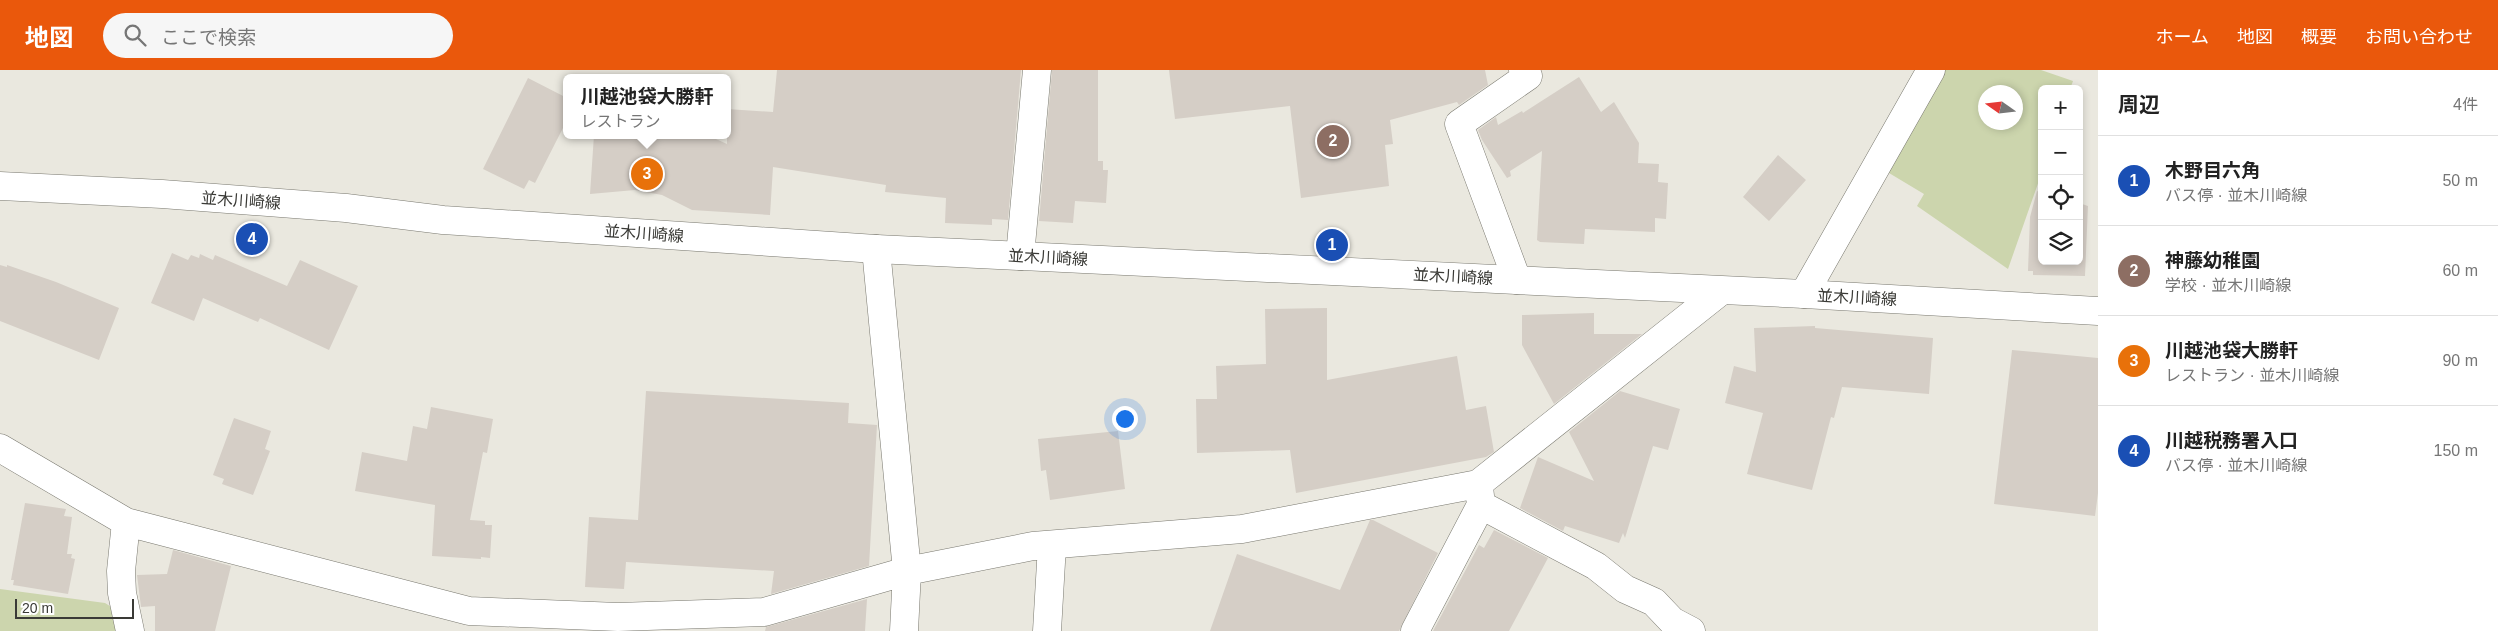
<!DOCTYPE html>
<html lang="ja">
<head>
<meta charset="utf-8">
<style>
	body { margin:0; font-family:Helvetica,"Noto Sans JP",sans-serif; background:#f6f6f6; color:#222 }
	.controls { position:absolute; right:15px; top:15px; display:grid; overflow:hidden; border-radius:8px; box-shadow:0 2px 8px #0003 }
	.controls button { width:45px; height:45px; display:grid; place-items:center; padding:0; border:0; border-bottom:1px solid #e0e0e0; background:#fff; color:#222; font:25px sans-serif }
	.compass { position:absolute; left:1978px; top:15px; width:45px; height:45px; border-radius:50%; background:#fff; box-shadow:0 2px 8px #0003; rotate:284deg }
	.scale { position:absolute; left:15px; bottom:12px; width:119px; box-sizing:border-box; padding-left:5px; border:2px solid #3a3a36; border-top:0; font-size:14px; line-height:18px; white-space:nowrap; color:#3a3a36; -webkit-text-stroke:4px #fff; paint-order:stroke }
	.you { position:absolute; left:1124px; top:348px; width:18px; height:18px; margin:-12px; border:4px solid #fff; border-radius:50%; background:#1a73e8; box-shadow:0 0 0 8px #1a73e833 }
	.badge { display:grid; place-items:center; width:32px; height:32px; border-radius:50%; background:#ea580c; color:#fff; font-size:16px; font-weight:700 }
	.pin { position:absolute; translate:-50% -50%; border:2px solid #fff; box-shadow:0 1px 5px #0006 }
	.popup { position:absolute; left:563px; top:4px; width:168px; height:65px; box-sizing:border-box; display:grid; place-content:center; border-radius:8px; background:#fff; filter:drop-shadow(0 1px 4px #0005); font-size:16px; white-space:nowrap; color:#767676 }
	.popup b { font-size:19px; color:#222 }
	.popup::after { content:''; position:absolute; left:50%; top:100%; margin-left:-10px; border:10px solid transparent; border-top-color:#fff }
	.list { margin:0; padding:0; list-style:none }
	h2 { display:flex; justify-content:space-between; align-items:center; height:65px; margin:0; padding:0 20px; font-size:21px }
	h2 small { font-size:16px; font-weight:400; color:#767676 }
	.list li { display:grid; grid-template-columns:32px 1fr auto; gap:15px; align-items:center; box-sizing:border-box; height:90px; padding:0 20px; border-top:1px solid #e0e0e0 }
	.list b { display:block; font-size:19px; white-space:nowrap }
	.list p { margin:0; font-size:16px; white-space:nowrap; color:#767676 }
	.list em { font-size:16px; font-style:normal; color:#767676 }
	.icon { flex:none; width:28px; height:28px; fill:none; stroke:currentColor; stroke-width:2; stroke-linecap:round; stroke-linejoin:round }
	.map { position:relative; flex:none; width:2098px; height:561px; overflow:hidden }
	header { display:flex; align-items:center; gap:30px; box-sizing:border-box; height:70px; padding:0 25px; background:#ea580c; color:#fff }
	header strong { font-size:24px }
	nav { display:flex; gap:28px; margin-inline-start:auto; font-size:18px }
	.search { width:350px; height:45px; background:#f6f6f6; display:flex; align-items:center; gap:12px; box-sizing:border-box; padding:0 18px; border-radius:28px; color:#767676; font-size:19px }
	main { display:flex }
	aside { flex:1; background:#fff }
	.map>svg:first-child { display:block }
	.green { fill:#ccd5ad; fill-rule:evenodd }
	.building { fill:#d5cec6 }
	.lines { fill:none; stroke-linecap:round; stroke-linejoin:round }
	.minor-casing { stroke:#79786f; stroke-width:29 }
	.secondary-casing { stroke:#79786f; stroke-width:29 }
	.minor { stroke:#fff; stroke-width:28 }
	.secondary { stroke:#fff; stroke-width:28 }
	.labels { text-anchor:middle; stroke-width:4; stroke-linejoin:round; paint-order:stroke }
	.street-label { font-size:16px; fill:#3a3a36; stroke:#fff }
</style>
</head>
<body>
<header>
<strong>地図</strong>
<div class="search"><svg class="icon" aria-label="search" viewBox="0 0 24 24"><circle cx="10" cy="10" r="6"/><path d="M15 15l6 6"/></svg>ここで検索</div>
<nav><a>ホーム</a><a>地図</a><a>概要</a><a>お問い合わせ</a></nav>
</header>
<main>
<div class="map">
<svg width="2098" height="561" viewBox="0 0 2098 561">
	<rect width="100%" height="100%" fill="#eae8df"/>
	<!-- green -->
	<path class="green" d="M1942,0h99l32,11 -3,8h-28v83l-34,97 -91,-63 7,-12 -40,-24zM1986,22h30v30h-30z
		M0,519l105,14 8,5 6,23h-119z"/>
	<!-- building -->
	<path class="building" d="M777,0h244l-13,150 -16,-1v6l-47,-2 1,-25 -61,-6 1,-7 -113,-18 -3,48 -78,-5 -30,-15 -27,-5 -45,4 4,-59h113l20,9v-35l46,3z
		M1052,0h46v91h5v9h5l-2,33 -31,-2 -2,22 -34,-2z
		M1169,0h316l3,15 -29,20 -2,-3 -67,18 3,24 -8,1 4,41 -88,12 -11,-92 -115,13z
		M1579,7l22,35 13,-10 25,41 -1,20 21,1 -1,18 10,1 -2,36 -11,-1v14l-70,-3 -1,15 -44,-2 -3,-2 5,-89 -32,20 1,5 -4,2 -25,-38 -4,-10 18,-13 2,8 24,-14 1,2z
		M528,8l39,20v22l-32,63 -6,-3 -5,9 -41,-20z
		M1778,85l28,25 -37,41 -26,-24z
		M2037,121l5,2v68h37v-58l9,3 -3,70 -52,-1v-4h-5l2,-54z
		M172,183l16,7 3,-5 8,3 1,-4 13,6 2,-5 72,31 13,-26 58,26 -29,64 -69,-32 -2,4 -55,-24 -9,23 -43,-18z
		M0,195l7,2v-2l49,17 63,26 -20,52 -99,-39z
		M1327,238v72l130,-24 9,54 20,-4 8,46 -8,5 -190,36 -6,-43 -93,3 -1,-54h21l-1,-33 50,-2 -1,-55z
		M1594,243v21h48l-88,70 -32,-59v-30z
		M1815,256v2l118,10 -4,56 -87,-7 -8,31 -3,-1 -19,73 -65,-16 16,-61 -38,-10 9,-37 22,6 -2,-44z
		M2012,280l86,8v135l-3,23 -101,-12z
		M646,321l203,12 -1,20 29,2 -8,141 -98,28 3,-23 -148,-9 -2,27 -39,-2 4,-70 49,3z
		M1620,321l60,18 -12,41 -15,-4 -28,92 -2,-5 -4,10 -54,-17 -2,5 -43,-23 18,-51 56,24 -25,-49z
		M431,337l62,12 -6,34 -4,-1 -13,68 15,1v4h7l-2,33 -9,-1v2l-49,-3 3,-51 -80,-14 7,-39 45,9 6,-35 14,3z
		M234,348l37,13 -6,18 5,2 -17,44 -31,-11 2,-5 -11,-4z
		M1118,361l7,58 -75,11 -4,-30 -5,1 -3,-32z
		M25,433l41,6 -2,7 8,1 -5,37h5l-1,4 4,1 -7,35 -55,-9 1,-5h-3z
		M1370,450h3l65,33 -39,78h-189l27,-77 103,36z
		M1494,460l54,28 -39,73h-76l46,-86 5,3z
		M173,480l58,16 -16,65h-60v-25l-14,1 -4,-32 30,-1z
		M867,529l-2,32h-100l1,-4z"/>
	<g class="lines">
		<!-- minor casing -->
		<g class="minor-casing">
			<path id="minor" d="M876,179l31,322 -3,60
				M1020,186l17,-186
				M1517,210l-58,-156 69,-48 -5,-6
				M1804,224l127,-224
				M0,378l126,74 343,89 149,6 146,-5 143,-41 126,-25 209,-17 236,-45 243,-193
				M1481,435l115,61 29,23 29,13 18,19 19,10
				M126,452l-5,49 1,22 8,38
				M1047,561l5,-86
				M1415,561l66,-126 -2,-18"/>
		</g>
		<!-- secondary casing -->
		<g class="secondary-casing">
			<path id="secondary" d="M0,116l162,8 184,14 97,12 433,29 928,45 294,17"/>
		</g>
		<!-- minor -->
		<use href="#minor" class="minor"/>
		<!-- secondary -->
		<use href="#secondary" class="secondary"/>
	</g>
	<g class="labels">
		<!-- street labels -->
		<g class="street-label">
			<text transform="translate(241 130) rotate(4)" y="6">並木川崎線</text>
			<text transform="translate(644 163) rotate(4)" y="6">並木川崎線</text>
			<text transform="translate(1048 187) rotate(3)" y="6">並木川崎線</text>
			<text transform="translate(1453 206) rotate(3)" y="6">並木川崎線</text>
			<text transform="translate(1857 227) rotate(3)" y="6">並木川崎線</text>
		</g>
	</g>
</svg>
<div class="controls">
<button>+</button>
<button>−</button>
<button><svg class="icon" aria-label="locate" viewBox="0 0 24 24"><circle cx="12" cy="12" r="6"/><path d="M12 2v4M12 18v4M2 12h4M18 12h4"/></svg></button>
<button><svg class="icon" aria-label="layers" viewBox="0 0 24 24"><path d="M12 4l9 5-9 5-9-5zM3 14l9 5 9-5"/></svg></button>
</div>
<svg class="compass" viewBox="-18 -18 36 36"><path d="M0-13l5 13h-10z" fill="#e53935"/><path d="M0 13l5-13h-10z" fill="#767676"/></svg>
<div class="scale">20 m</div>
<div class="you"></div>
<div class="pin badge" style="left:1332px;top:175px;background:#1a4fb4">1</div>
<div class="pin badge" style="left:1333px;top:71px;background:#8d6e63">2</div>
<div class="pin badge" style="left:647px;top:104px;background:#e8710a">3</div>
<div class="popup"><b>川越池袋大勝軒</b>レストラン</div>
<div class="pin badge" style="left:252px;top:169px;background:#1a4fb4">4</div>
</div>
<aside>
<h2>周辺<small>4件</small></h2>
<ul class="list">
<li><span class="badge" style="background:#1a4fb4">1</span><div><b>木野目六角</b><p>バス停 · 並木川崎線</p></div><em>50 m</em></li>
<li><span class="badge" style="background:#8d6e63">2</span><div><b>神藤幼稚園</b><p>学校 · 並木川崎線</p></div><em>60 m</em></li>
<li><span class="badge" style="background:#e8710a">3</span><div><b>川越池袋大勝軒</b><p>レストラン · 並木川崎線</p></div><em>90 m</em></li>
<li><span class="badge" style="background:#1a4fb4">4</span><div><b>川越税務署入口</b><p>バス停 · 並木川崎線</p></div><em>150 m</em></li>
</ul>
</aside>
</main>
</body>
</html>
